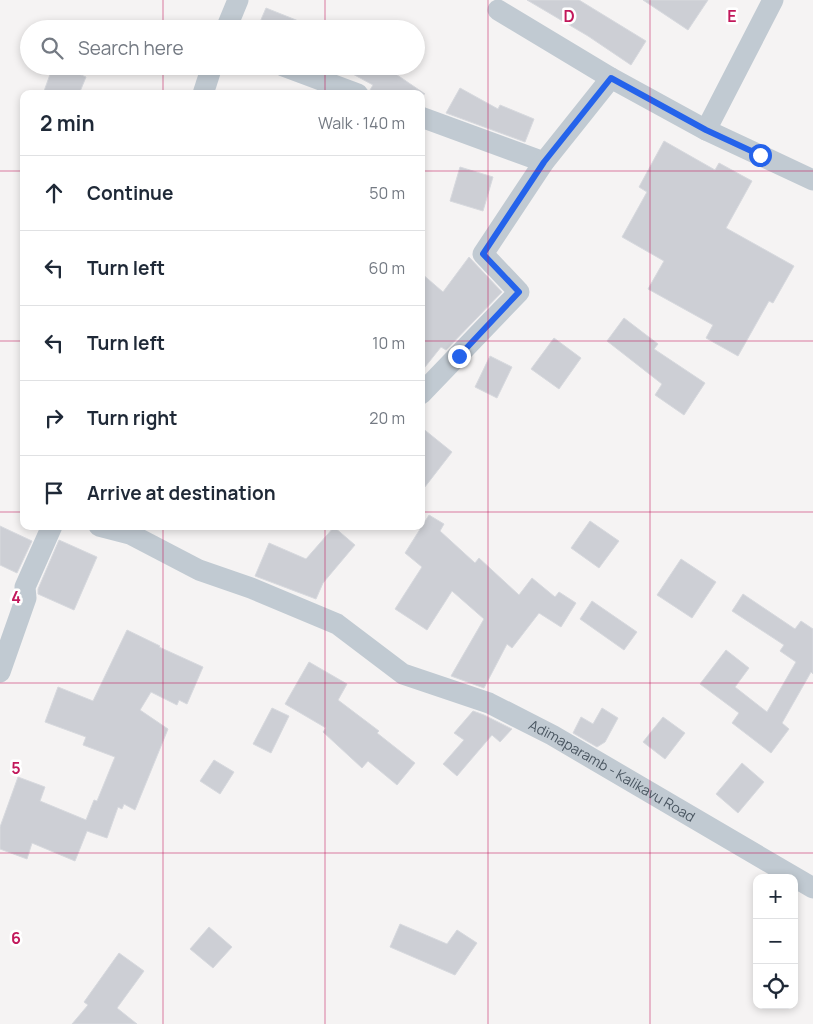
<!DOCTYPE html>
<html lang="en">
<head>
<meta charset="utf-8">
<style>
	body { margin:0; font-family:Manrope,sans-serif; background:#f6f6f7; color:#1f2937 }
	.controls { position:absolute; right:15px; bottom:15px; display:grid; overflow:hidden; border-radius:10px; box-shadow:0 2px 8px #0003 }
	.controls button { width:45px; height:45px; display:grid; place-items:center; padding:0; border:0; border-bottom:1px solid #e0e1e3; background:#fff; color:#1f2937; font:25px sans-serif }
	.stop { position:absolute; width:15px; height:15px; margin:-11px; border:4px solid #2563eb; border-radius:50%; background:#fff }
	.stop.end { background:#2563eb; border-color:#fff; box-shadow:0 1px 5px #0008 }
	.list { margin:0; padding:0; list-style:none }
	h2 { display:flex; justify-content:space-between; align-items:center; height:65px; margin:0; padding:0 20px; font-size:21px }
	h2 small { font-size:16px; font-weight:400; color:#747a83 }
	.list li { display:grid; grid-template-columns:32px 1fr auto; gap:15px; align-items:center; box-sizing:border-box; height:75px; padding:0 20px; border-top:1px solid #e0e1e3 }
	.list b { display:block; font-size:19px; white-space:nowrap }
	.list em { font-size:16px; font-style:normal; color:#747a83 }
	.icon { flex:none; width:28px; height:28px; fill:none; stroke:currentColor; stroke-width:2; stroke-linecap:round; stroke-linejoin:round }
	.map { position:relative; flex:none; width:813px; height:1024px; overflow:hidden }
	.search { position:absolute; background:#fff; box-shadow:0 2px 8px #0003; left:20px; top:20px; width:405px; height:55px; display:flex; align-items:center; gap:12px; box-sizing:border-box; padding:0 18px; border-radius:28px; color:#747a83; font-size:19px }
	.panel { position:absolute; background:#fff; box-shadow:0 2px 8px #0003; left:20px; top:90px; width:405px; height:440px; border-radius:10px }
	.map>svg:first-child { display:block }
	.building { fill:#cdcfd5; stroke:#d7d9de }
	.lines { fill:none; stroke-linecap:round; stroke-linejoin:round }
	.street { stroke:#c1cad2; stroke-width:21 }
	.route { stroke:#2563eb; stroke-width:6 }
	.grid { fill:none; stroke:#c2185b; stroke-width:1; stroke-opacity:0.55 }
	.labels { text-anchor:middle; stroke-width:5; stroke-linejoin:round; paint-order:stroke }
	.street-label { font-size:14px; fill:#4a5661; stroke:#fff }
	.grid-label { font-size:16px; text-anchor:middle; font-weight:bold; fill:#c2185b; stroke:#fff; stroke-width:5; stroke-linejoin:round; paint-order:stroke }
</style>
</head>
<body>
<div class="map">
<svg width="813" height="1024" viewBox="0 0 813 1024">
	<rect width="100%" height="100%" fill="#f5f3f3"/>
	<!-- building -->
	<path class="building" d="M527,0h52l67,41 -15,24 -43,-29z
		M643,0h65l-20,30z
		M266,8l50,20v1h-59z
		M53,66h6l27,11 -7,17h-36z
		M338,66h46l41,28h-55v-4l3,-5z
		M460,88l38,21 2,-4 34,14 -9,23 -79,-29z
		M664,141l51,29 4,-7 33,18 -26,47 68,38 -21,37 -4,-2 -31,55 -32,-18 7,-13 -65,-36 16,-28 -42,-24 25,-45 -8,-5z
		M460,167l33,10 -10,34 -33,-10z
		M469,257l33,35 -56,58 -5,-3 -20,25v-99l22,19z
		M624,318l34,26 -4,5 51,34 -21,32 -29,-20 7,-11 -55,-43z
		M554,338l27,20 -22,31 -28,-20z
		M490,356l22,11 -15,31 -22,-11z
		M421,427l31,25 -31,40z
		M429,515l15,9 -4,7 35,32 4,-5 40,37 13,-17 23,19 4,-5 17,11 -15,24 -22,-14 -27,35 -5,-4 -23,44 -33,-12 33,-57 -32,-28 -25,39 -32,-21 27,-42 -17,-14z
		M590,521l29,20 -20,27 -28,-20z
		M0,526l32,15 -15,32 -17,-8z
		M334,527l21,18 -32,38 -7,16 -61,-23 14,-33 37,16z
		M59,540l38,17 -23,53 -36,-16v-5z
		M681,559l35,23 -24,36 -35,-23z
		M743,594l52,35 6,-8 12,8v45l-2,-2 -29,51 7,6 -18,24 -39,-30 7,-10 -39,-29 26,-34 23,18 -14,19 32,25 29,-50 -16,-11 4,-6 -52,-34z
		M592,601l45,31 -13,18 -44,-31z
		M127,630l33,16 -1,1 44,20 -16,37 -8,-4 -2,5 -26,-13 -11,18 28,19 -33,81 -11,-6 -2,5 -4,-2 -11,31 -20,-7 -12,30 -43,-18 -5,16 -27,-10v-22l18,-50 27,10 -5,14 46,19 8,-20 3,1 18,-44 -32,-12 3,-8 -41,-15 13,-35 35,14z
		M309,662l38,22 -9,16 41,31 -2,2 38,30 -18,22 -29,-24 -6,7 -39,-36 3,-4 -41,-24z
		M272,708l17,8 -18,37 -18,-9z
		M602,708l16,10 -13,24 -8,5 -24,-14 8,-16 12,7z
		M473,711l11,4 28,14 -12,13 -8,-7 -35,41 -14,-12 21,-24 -10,-7z
		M663,717l22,16 -20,26 -22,-17z
		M214,760l20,12 -14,22 -20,-13z
		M742,763l22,19 -26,31 -22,-19z
		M400,924l47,20 10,-14 20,13 -22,32 -65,-28z
		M209,927l23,20 -19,21 -23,-19z
		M119,953l25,18 -27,37 20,16h-65l16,-19 -4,-3z"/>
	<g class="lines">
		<!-- street -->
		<g class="street">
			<path d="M773,0l-67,130 107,50"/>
			<path d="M498,10l113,68"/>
			<path d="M226,29l12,-29"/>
			<path d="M283,66l75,28"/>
			<path d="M203,94l9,-28"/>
			<path d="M421,117l123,45"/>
			<path d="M421,394l98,-102 -36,-38 61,-92 67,-84 95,52"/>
			<path id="s1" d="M99,526l31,8 69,36 52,18 86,36 66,50 86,29 63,32 261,153"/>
			<path d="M0,672l26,-74 -1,-11 27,-61"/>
		</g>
	</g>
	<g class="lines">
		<!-- route -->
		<path class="route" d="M459,356l60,-64 -36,-38 61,-92 67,-84 95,52 54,25"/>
	</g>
	<!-- grid -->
	<path class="grid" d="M163,0v29M325,0v29M488,0v1024M650,0v1024M163,66v28M325,66v28M0,171h24M421,171h392M0,341h24M421,341h392M0,512h24M421,512h392M163,526v498M325,526v498M0,683h813M0,853h813"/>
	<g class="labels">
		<!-- street labels -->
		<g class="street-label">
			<text dy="5" stroke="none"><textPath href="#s1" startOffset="572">Adimaparamb - Kalikavu Road</textPath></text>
		</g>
	</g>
	<g class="grid-label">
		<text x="569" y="22">D</text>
		<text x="732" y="22">E</text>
		<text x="16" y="603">4</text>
		<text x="16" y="774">5</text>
		<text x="16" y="944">6</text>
	</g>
</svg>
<div class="controls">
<button>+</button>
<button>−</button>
<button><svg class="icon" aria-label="locate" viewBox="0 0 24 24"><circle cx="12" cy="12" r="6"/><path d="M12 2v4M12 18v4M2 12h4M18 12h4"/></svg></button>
</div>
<div class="stop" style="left:760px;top:155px"></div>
<div class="stop end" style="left:459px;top:356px"></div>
<div class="search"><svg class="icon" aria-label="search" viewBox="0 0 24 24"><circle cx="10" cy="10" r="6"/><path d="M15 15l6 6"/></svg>Search here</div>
<section class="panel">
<h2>2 min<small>Walk · 140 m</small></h2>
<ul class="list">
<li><svg class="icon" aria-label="ahead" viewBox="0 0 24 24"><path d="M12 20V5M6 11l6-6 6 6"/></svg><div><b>Continue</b></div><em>50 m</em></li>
<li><svg class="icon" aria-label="left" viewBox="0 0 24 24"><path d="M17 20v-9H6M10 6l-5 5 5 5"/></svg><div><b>Turn left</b></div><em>60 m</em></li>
<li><svg class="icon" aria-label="left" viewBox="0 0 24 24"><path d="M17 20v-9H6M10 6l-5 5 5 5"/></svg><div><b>Turn left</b></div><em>10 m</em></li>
<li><svg class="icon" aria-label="right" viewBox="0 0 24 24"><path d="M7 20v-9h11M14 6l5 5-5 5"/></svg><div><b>Turn right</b></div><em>20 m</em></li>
<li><svg class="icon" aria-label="arrive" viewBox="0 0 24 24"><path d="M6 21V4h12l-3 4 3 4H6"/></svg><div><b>Arrive at destination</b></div></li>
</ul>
</section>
</div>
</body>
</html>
